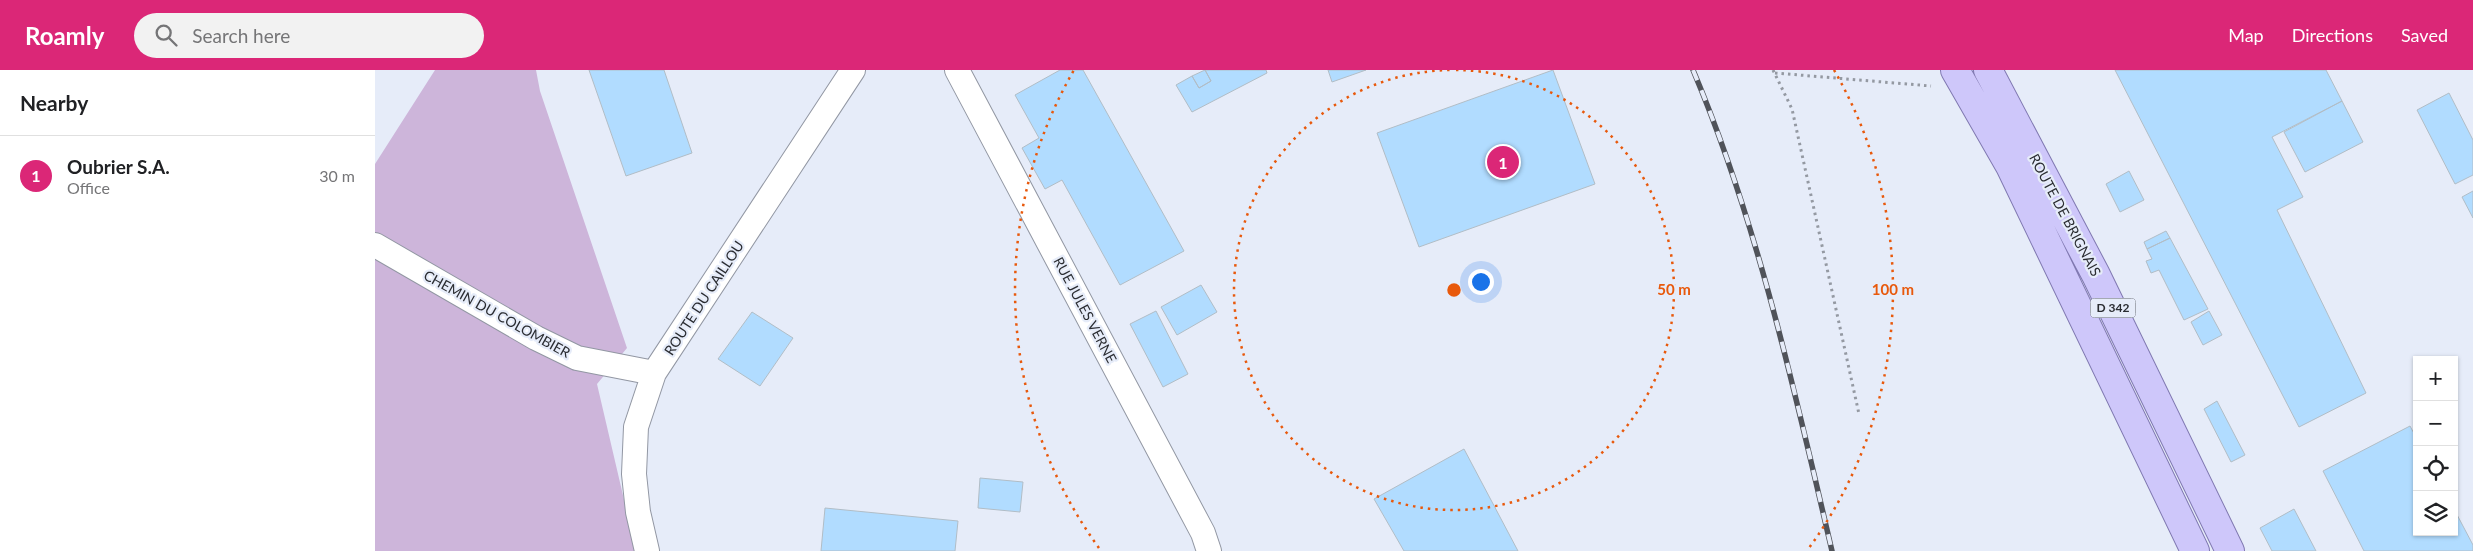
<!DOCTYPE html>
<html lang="en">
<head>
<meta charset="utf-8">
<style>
	body { margin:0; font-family:Lato,sans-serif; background:#f2f2f2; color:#202124 }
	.controls { position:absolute; right:15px; bottom:15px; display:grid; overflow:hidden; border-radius:0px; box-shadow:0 1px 4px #0004 }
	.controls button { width:45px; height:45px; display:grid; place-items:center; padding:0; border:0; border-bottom:1px solid #e0e0e0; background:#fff; color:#202124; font:25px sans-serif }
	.you { position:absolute; left:1105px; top:211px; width:18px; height:18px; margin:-12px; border:4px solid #fff; border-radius:50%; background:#1a73e8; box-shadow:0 0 0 8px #1a73e833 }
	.badge { display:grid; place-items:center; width:32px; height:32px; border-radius:50%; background:#db2777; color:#fff; font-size:16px; font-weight:700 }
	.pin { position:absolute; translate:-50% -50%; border:2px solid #fff; box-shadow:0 1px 5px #0006 }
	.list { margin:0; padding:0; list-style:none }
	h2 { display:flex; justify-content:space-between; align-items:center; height:65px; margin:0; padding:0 20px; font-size:21px }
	h2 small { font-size:16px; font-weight:400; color:#757577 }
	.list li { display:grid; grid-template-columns:32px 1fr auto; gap:15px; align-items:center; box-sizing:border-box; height:80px; padding:0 20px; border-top:1px solid #e0e0e0 }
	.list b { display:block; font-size:19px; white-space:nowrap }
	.list p { margin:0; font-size:16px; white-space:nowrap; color:#757577 }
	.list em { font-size:16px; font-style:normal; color:#757577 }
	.icon { flex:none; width:28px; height:28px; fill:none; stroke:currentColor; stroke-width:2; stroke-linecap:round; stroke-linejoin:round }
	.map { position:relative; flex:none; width:2098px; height:481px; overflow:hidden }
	header { display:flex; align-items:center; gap:30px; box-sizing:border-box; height:70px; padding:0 25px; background:#db2777; color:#fff }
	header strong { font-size:24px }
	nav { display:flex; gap:28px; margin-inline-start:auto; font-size:18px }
	.search { width:350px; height:45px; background:#f2f2f2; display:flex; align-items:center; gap:12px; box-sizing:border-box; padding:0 18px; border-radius:28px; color:#757577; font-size:19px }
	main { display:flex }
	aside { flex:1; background:#fff }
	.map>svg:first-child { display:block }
	.green { fill:#cdb5da }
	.building { fill:#b1dcff; stroke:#b1bdc6 }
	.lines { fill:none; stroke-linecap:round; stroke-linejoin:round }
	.minor-casing { stroke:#9297a3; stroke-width:26 }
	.primary-casing { stroke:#8079b1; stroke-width:30 }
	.path { stroke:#9499a2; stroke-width:3; stroke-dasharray:2.5 4; stroke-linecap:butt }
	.minor { stroke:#fff; stroke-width:24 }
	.primary { stroke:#cec7fa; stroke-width:28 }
	.rail-casing { stroke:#50535a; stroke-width:5.5 }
	.rail { stroke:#e6ecf9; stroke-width:4; stroke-dasharray:11; stroke-linecap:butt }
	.ring { fill:none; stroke:#e8590c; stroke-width:2.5; stroke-dasharray:2.5 5 }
	.labels { text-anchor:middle; stroke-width:4.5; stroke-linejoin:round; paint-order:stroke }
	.shield { fill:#e6ecf9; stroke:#62666d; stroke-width:1 }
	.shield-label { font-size:12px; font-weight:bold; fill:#2a2c31 }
	.street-label { font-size:14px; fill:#2a2c31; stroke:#e6ecf9 }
	.centre { fill:#e8590c; stroke:#e6ecf9; stroke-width:2.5 }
	.ring-label { font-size:15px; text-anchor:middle; font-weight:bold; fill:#e8590c; stroke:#e6ecf9; stroke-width:4.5; stroke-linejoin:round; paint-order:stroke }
</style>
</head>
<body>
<header>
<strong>Roamly</strong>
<div class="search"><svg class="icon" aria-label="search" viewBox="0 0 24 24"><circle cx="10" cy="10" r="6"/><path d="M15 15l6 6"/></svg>Search here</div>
<nav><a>Map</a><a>Directions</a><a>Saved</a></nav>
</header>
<main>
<aside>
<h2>Nearby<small></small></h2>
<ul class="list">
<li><span class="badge">1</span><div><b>Oubrier S.A.</b><p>Office</p></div><em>30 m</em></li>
</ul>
</aside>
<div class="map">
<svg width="2098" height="481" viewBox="0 0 2098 481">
	<rect width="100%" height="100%" fill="#e6ecf9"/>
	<!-- green -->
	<path class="green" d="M60,0h101l4,21 87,257 -30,36 39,167h-261v-387z"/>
	<!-- building -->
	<path class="building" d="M214,0h75l28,83 -66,23z
		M685,0h23l101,181 -64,34 -58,-105 -17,9 -23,-41 17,-10 -24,-43z
		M830,0h61l1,3 -75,39 -16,-27 16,-9 7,12 12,-7z
		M830,0l6,11 -12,7 -7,-12z
		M953,0h38l-34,12z
		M1178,0l42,114 -176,63 -42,-114z
		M1740,0h211l16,31 -70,36 31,60 -26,13 89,183 -67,34z
		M2074,23l24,47v35l-18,9 -38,-74z
		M1967,31l21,41 -58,30 -21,-40z
		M1754,101l15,29 -24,12 -14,-28z
		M2098,121v27l-11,-21z
		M1791,161l4,7 -23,11 -3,-7z
		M1795,168l38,71 -24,11 -25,-50 -8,3 -5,-12 6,-2 -5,-10z
		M826,215l16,27 -40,23 -16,-28z
		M781,241l32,63 -25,13 -33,-63z
		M1834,241l13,24 -19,10 -12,-23z
		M377,242l41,26 -33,48 -42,-27z
		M1842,331l28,54 -14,7 -27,-53z
		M2035,356l7,13v93h37v-23l19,36v6h-109l-41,-80z
		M1089,379l54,102h-114l-30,-52z
		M605,408l43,4 -3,30 -42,-4z
		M450,438l133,13 -3,30h-134z
		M1919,439l22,42h-44l-12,-23z"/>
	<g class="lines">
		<!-- minor casing -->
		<g class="minor-casing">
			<path id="minor" d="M582,0l246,463 6,18
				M0,175l161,93 41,20 77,15
				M272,481l-9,-39 -4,-38 2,-47 18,-54 199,-303"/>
		</g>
		<!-- primary casing -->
		<g class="primary-casing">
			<path id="primary" d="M1580,0l55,96 185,385
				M1613,0l108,205 134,276"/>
		</g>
		<!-- path -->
		<path class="path" d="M1398,0l19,39 67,305
			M1400,3l156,13"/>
		<!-- minor -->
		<use href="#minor" class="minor"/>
		<!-- primary -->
		<use href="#primary" class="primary"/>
		<!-- rail casing -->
		<g class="rail-casing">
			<path id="rail" d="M1318,0c65,154 101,319 139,481"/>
		</g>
		<!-- rail -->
		<use href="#rail" class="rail"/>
	</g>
	<!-- distance rings -->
	<g class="ring">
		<path d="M1081 0A220 220 0 1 1 1077 0"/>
		<path d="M724 478A439 439 0 0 1 699 0M1459 0A439 439 0 0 1 1434 478"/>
	</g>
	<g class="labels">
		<!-- shield labels -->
		<rect class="shield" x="1715.5" y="228.5" width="45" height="19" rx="4"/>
		<g class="shield-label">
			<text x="1738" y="242">D 342</text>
		</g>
		<!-- street labels -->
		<g class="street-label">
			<text transform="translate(1690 145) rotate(62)" y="5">ROUTE DE BRIGNAIS</text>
			<text transform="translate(329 228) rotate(-57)" y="5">ROUTE DU CAILLOU</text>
			<text transform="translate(710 240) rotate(62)" y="5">RUE JULES VERNE</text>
			<text transform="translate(122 244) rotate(29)" y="5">CHEMIN DU COLOMBIER</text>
		</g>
	</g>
	<circle cx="1079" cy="220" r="8" class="centre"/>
	<g class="ring-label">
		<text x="1299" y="225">50 m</text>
		<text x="1518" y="225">100 m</text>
	</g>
</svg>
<div class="controls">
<button>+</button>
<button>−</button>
<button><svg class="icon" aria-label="locate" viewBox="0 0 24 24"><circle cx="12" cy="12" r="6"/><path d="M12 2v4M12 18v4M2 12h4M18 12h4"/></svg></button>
<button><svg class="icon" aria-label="layers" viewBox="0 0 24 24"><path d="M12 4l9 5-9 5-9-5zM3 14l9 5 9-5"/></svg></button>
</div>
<div class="you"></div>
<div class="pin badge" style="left:1128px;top:92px">1</div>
</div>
</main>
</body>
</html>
